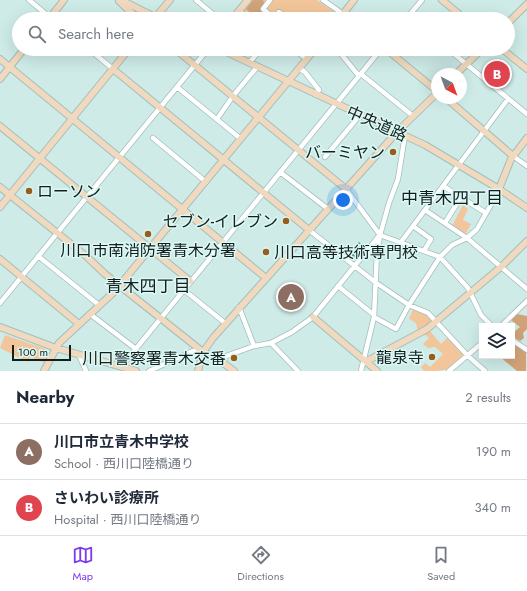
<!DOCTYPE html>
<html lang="en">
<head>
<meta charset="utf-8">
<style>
	body { margin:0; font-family:Jost,"Noto Sans JP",sans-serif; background:#f6f6f7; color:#1f2937 }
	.controls { position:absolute; right:12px; bottom:12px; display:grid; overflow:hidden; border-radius:0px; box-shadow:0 4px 16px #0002 }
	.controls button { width:36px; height:36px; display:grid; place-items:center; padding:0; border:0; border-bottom:1px solid #e0e1e3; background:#fff; color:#1f2937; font:20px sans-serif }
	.compass { position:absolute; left:431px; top:68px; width:36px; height:36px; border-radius:50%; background:#fff; box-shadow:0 4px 16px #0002; rotate:139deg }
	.scale { position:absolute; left:12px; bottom:10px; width:59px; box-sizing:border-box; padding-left:4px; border:2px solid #131e1d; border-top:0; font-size:11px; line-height:14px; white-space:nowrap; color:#131e1d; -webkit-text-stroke:3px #dbf8f5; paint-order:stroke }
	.you { position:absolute; left:343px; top:200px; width:14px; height:14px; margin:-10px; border:3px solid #fff; border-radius:50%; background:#1a73e8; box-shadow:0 0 0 6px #1a73e833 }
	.badge { display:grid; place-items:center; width:26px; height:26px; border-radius:50%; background:#7c3aed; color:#fff; font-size:13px; font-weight:700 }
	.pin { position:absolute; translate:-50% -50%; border:2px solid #fff; box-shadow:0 1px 4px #0006 }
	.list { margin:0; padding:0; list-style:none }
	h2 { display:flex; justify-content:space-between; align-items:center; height:52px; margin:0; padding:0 16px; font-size:17px }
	h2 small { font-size:13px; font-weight:400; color:#747a83 }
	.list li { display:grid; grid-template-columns:26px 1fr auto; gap:12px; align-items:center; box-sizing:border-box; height:56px; padding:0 16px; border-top:1px solid #e0e1e3 }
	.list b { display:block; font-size:15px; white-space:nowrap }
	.list p { margin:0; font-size:13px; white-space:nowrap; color:#747a83 }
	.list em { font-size:13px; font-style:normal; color:#747a83 }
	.icon { flex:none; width:22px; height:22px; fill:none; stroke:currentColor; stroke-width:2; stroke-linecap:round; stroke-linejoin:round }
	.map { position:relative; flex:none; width:527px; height:371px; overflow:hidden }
	.search { position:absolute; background:#fff; box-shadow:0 4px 16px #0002; left:12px; right:12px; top:12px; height:44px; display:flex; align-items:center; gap:10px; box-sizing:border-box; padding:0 14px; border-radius:22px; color:#747a83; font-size:15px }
	.sheet { height:164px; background:#fff }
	nav { display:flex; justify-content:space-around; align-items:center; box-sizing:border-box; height:56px; border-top:1px solid #e0e1e3; background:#fff; font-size:11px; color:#747a83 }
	nav a { display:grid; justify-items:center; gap:2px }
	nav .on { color:#7c3aed }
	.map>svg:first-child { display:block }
	.green { fill:#f3c59a }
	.forest { fill:#d2a378 }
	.water { fill:#4b9d99 }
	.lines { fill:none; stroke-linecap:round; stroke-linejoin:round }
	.street-casing { stroke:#a3bfbc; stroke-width:6 }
	.secondary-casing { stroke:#a3bfbc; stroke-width:8 }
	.street { stroke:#fff; stroke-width:4.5 }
	.secondary { stroke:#f0d9be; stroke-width:6 }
	.poi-dot { fill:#975d1b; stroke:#dbf8f5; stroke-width:1.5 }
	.labels { text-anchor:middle; stroke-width:3; stroke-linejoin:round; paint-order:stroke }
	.street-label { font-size:16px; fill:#131e1d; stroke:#dbf8f5 }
	.poi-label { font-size:16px; fill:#131e1d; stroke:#dbf8f5; text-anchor:end }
	.neighbourhood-label { font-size:17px; fill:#131e1d; stroke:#dbf8f5 }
</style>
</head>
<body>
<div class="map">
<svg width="527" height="371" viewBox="0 0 527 371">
	<rect width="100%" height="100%" fill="#ceebe8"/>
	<!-- green -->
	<path class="green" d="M251,0h66l22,15 -4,4h-83l-10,-9z
		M465,201l3,2 -3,4 3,2 -5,11 8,4 -6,11 -13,-9z
		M413,309l16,6 4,5 -15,12 -2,-9 -7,-4z
		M429,330l12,14 7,-7 17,18c-16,16 -19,16 -41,16l-3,-4 4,-4 5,4 13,-13 -8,-7 -7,1 -5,-4 6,-6 -5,-4z
		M5,335l43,15 1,5 -4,8 -15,-6 -2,5 -28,-14z"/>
	<!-- forest -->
	<path class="forest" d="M253,0h10l2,5 -4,5 12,9h-15l-12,-10z
		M517,314l10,2v13l-4,4 1,5 -4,3 -8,-5 1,-3 7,-6 -9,-7z
		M512,342l14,10v19h-9l-18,-15h13z"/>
	<!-- water -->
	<path class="water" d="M359,242l6,5 -9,12 -6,-5z"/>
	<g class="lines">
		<!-- street casing -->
		<g class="street-casing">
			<path id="street" d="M29,0l23,19
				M196,0l23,19
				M270,0l-7,9 12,10
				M323,0l20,14
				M239,11l11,8
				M274,18l5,-6 9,7
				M406,19l16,-19
				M89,49l24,20
				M293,49l14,10
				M337,49l22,27
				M448,49l79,65
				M249,63l12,-14
				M298,69l6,2 15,19 -3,5
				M361,74l52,42
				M177,87l64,52
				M217,119l16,-23 24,-29
				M153,138l53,44
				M513,156l14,10
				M325,157l35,-42
				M280,172l48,37
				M443,186l43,27
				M346,189l34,46 60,22 28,31 13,27 11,11
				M425,210l42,28 60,51
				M445,223l16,-26
				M413,226l18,13 -7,12
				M309,230l66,52 34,23 19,8 40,43 17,15
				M401,242l107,-143
				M38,256l61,49
				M338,286l36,29
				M184,290l41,33
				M0,303l208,-254
				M239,307l15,39
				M90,314l46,35
				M374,317l22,12 13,-24 31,-48 12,-12 15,-7 10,-9 23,-40
				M501,326l26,-25
				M512,340l15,10
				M271,343l27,28
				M79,355l7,16
				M218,359l36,-13 17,-3 21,-11 21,-15 66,-81
				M121,367l260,-318
				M149,371l44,-20h9
				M361,371l13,-54 3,-65 3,-17 9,-32 9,-24 7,-44
				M449,371l33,-28"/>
		</g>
		<!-- secondary casing -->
		<g class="secondary-casing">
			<path id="secondary" d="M121,0l38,19
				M442,0l23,19
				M119,1l19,18
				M49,19l15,-19
				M154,19l16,-19
				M232,19l16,-19
				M339,19l15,-19
				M508,23l19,-19
				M175,49l171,140
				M220,49l205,96 74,44 28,19
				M386,49l51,42
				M502,49l25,20
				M0,59l266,219
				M113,69l196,161
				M456,74l26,-25
				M0,79l24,-30
				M446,98l67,58
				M0,126l190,155
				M0,187l86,69 19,18 98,78 15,7 16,12
				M499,189l12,-30 16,-21
				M0,207l129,-158
				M0,259l79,65
				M313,317l64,54
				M0,327l56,21 80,23
				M367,361l60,-32 74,-62 26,-26
				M44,371l15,-28 55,-51 201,-243
				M198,371l5,-19 10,-14 184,-206 40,-39"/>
		</g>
		<!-- street -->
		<use href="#street" class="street"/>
		<!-- secondary -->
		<use href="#secondary" class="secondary"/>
	</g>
	<!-- markers -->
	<g class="poi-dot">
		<circle cx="393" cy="152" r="4"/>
		<circle cx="29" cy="191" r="4"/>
		<circle cx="286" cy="221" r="4"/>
		<circle cx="148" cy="234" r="4"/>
		<circle cx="266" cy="252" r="4"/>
		<circle cx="432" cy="357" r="4"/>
		<circle cx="234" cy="358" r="4"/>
	</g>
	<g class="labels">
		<!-- street labels -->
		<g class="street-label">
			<text transform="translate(377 123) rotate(24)" y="6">中央道路</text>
		</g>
		<!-- poi labels -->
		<g class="poi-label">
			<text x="385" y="158">バーミヤン</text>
			<text x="37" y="197" text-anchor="start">ローソン</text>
			<text x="278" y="227">セブン-イレブン</text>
			<text x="148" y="256" text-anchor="middle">川口市南消防署青木分署</text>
			<text x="274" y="258" text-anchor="start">川口高等技術専門校</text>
			<text x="424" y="363">龍泉寺</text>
			<text x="226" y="364">川口警察署青木交番</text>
		</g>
		<!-- neighbourhood labels -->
		<g class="neighbourhood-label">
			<text x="452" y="204">中青木四丁目</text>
			<text x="148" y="292">青木四丁目</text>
		</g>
	</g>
</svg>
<div class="controls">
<button><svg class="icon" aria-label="layers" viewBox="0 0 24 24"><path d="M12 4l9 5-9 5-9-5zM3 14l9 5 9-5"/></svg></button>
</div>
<svg class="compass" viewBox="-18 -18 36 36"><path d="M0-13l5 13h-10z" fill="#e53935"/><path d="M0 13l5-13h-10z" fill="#747a83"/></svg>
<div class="scale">100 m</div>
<div class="you"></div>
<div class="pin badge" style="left:291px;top:297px;background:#8d6e63">A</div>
<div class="pin badge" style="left:497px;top:74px;background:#e0444e">B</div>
<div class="search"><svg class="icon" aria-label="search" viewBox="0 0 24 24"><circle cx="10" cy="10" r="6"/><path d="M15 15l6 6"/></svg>Search here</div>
</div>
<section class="sheet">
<h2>Nearby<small>2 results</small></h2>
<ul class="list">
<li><span class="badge" style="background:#8d6e63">A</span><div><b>川口市立青木中学校</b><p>School · 西川口陸橋通り</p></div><em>190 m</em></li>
<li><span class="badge" style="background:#e0444e">B</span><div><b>さいわい診療所</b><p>Hospital · 西川口陸橋通り</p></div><em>340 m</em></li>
</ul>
</section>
<nav>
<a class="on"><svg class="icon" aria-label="map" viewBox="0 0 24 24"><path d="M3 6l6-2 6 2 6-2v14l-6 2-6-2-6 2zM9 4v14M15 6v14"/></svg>Map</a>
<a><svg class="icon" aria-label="directions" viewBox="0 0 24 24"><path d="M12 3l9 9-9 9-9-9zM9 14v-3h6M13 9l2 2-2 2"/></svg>Directions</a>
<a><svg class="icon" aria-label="saved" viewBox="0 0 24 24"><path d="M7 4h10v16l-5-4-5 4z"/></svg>Saved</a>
</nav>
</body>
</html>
